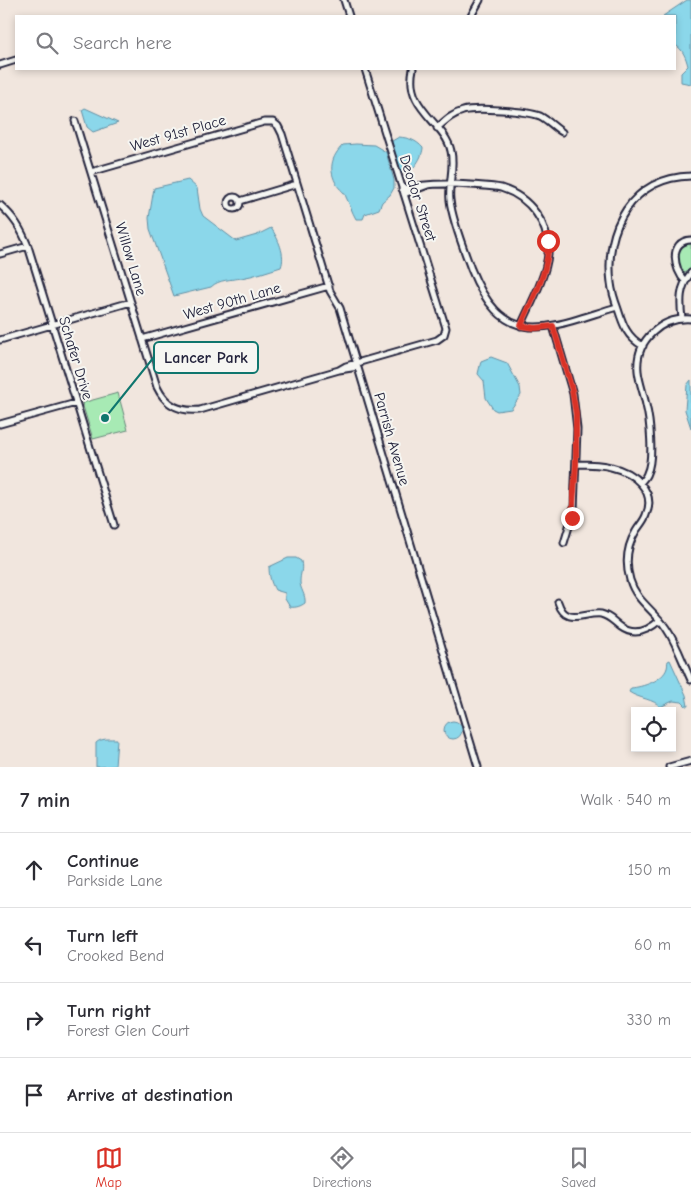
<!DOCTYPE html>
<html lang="en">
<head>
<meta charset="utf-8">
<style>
	body { margin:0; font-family:"Comic Neue",sans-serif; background:#f2f2f3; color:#2b2b33 }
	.controls { position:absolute; right:15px; bottom:15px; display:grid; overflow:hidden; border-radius:0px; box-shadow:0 2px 8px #0003 }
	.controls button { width:45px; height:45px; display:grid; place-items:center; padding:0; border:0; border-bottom:1px solid #e1e1e2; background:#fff; color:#2b2b33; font:25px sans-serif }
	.stop { position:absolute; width:15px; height:15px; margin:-11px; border:4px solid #d93025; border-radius:50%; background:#fff }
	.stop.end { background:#d93025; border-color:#fff; box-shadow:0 1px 5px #0008 }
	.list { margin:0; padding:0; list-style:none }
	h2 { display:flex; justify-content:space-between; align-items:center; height:65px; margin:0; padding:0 20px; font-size:21px }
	h2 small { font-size:16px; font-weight:400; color:#7c7c81 }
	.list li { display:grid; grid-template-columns:32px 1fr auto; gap:15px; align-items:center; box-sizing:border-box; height:75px; padding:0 20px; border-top:1px solid #e1e1e2 }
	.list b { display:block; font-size:19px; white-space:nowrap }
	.list p { margin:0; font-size:16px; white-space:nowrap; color:#7c7c81 }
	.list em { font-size:16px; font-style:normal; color:#7c7c81 }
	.icon { flex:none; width:28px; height:28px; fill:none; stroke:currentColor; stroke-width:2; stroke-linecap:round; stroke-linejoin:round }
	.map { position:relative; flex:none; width:691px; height:767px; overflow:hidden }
	.search { position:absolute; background:#fff; box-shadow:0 2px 8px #0003; left:15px; right:15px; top:15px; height:55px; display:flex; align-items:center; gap:12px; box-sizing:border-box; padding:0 18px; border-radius:0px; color:#7c7c81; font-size:19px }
	.sheet { height:365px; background:#fff }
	nav { display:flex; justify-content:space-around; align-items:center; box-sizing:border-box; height:70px; border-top:1px solid #e1e1e2; background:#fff; font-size:14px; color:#7c7c81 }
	nav a { display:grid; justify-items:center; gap:2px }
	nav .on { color:#d93025 }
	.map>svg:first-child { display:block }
	.green { fill:#a7eab4; stroke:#648678 }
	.water { fill:#8bd7ea; stroke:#618fa4 }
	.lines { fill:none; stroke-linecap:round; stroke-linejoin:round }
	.minor-casing { stroke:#22223b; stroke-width:9 }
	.minor { stroke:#f6f6f2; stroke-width:5 }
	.route { stroke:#d93025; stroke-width:6 }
	.labels { text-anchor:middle; stroke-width:4; stroke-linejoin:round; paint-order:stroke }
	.street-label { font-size:15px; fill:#22223b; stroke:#f6f6f2 }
	.leader { fill:none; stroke:#0f766e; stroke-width:2 }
	.callout-dot { fill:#0f766e; stroke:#f6f6f2; stroke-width:2 }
	.callout { fill:#f6f6f2; stroke:#0f766e; stroke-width:2 }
	.callout-label { font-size:16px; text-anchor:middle; font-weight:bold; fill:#22223b }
</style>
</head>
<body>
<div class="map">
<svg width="691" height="767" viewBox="0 0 691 767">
	<rect width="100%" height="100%" fill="#f1e6de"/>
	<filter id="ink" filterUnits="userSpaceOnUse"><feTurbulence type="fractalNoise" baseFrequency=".02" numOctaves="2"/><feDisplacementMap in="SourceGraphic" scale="10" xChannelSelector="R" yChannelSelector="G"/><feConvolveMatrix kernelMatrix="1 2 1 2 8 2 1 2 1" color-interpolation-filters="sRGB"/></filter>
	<g filter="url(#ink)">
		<!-- green -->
		<path class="green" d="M687,243h4v25l-7,5h-2c-5,-10 -7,-24 5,-30z
			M118,393l10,37 -35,9 -11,-36z"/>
		<!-- water -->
		<path class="water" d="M687,0h4v84l-10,-2v-9l7,-7c-2,-8 -5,-17 -13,-21v-29h-12z
			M85,108l33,15 -25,9 -6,-5 -5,-17z
			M399,137c10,1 17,3 24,11 -1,11 -12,28 -24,24l-8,-27 1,-4z
			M356,144l18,1 12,7 8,28v8l-4,7 -8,7 -3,7 -14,5 -2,5h-7c-4,-7 -6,-14 -10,-22 -1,-5 -7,-8 -9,-12 -9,-15 -6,-28 6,-40z
			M188,180l9,8 3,21 3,7 33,25 21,-6 14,-7c7,10 15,27 10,39 -13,4 -27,9 -40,11 -9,2 -22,1 -30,9l-37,9 -24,-67 -1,-11 5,-30z
			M491,357l16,6 13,24 1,8 -10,14 -14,2 -4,-2 -7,-11 -2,-17 -6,-7 3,-13z
			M691,380v48l-6,-18 2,-25z
			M288,558h8l5,3c2,10 -1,12 -1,21 0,7 6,13 5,21 -4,3 -9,5 -15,4l-5,-8v-6l-10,-3c-4,-7 -6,-14 -6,-23z
			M670,660l16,35 2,11h-2l-4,-4 -9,-1 -13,6c-5,-8 -21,-8 -31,-15l2,-4c11,-1 32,-7 36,-20 1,-3 0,-5 1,-7z
			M444 730a9 9 0 1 1 18 0a9 9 0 1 1-18 0Z
			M117,739l-2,27 -19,1v-24c5,-5 14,-4 21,-4z"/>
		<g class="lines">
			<!-- minor casing -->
			<g class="minor-casing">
				<path id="minor" d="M344,0l5,16
					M471,16l9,-16
					M0,65l16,-5
					M413,69c-9,40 32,53 38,82 4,17 -3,33 -1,49 2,20 14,50 21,69 34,84 78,58 146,38
					M75,121l82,266c9,19 23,25 43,23l139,-40
					M437,128c8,-7 15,-14 26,-17 12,-4 65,0 77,5 8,4 14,11 22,16
					M91,172l173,-50h9l5,4 4,8 48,157 10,17 138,459
					M402,189c23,-6 45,-6 69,-4 10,1 20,1 30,3 29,9 49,36 47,66 -2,23 -18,51 -27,72
					M404,194l24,-9
					M228 203a6 6 0 1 1 12 0a6 6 0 1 1-12 0Z
					M240,201l57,-17
					M0,205c14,12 21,24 28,41l86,279
					M0,254l28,-8
					M685,281c-11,-11 -17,-40 6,-41
					M682,319c-2,-17 -3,-32 9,-46
					M553,326l20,68 4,35 -3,81 -10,33
					M142,339l187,-53
					M0,340l131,-38
					M643,346c-16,-9 -20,-21 -25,-37 -3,-8 -6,-17 -7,-26 -7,-54 21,-106 80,-107
					M358,367l-19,3 7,-4 91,-26 7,-5 2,-7 -81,-259
					M0,424l76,-21
					M576,464c12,0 24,0 35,3 22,5 46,24 35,48 -2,6 -7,11 -10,16 -9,15 -11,32 -6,49 6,21 24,30 36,48 11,16 17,35 25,52
					M640,483c3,-3 6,-6 7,-10 7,-14 3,-53 -1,-68 -2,-11 -7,-23 -8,-34 -3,-31 24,-54 53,-52
					M558,602c8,25 26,10 43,12 9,2 13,8 20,13 14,10 28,3 39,-7
					M669,767l22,-6"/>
			</g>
			<!-- minor -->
			<use href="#minor" class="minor"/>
		</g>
	</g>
	<g class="lines" filter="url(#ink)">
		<!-- route -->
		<path class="route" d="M548,241c2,30 -16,58 -27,85l15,2 17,-2 19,64 4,24v50l-4,54"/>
	</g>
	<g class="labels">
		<!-- street labels -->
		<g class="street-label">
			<text transform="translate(178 133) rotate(-16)" y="5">West 91st Place</text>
			<text transform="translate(418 198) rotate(72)" y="5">Deodor Street</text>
			<text transform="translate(131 259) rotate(73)" y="5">Willow Lane</text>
			<text transform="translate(232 301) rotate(-16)" y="5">West 90th Lane</text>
			<text transform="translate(76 358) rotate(73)" y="5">Schafer Drive</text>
			<text transform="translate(392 439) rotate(74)" y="5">Parrish Avenue</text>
		</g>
	</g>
	<!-- callouts -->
	<path class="leader" d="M105 418L154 357"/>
	<circle class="callout-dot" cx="105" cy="418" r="5"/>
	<rect class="callout" x="154" y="342" width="104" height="31" rx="5"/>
	<g class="callout-label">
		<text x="206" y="363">Lancer Park</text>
	</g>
</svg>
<div class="controls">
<button><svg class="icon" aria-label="locate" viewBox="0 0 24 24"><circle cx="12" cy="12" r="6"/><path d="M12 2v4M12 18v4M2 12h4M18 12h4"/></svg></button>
</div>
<div class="stop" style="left:548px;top:241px"></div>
<div class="stop end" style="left:572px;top:518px"></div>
<div class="search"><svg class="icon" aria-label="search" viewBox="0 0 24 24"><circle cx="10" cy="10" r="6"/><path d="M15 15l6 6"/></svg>Search here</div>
</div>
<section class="sheet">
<h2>7 min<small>Walk · 540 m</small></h2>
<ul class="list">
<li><svg class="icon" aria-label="ahead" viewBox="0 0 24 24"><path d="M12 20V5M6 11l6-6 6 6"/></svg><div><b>Continue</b><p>Parkside Lane</p></div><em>150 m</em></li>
<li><svg class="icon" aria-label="left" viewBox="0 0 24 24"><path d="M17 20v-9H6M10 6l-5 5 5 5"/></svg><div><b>Turn left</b><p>Crooked Bend</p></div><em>60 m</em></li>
<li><svg class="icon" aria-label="right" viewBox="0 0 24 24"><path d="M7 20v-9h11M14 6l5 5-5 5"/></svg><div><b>Turn right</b><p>Forest Glen Court</p></div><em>330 m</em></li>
<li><svg class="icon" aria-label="arrive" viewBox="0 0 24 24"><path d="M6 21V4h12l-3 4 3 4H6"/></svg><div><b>Arrive at destination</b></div></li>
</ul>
</section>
<nav>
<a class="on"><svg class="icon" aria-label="map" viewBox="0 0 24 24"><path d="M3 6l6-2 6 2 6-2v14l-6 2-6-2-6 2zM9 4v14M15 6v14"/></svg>Map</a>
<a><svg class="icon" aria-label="directions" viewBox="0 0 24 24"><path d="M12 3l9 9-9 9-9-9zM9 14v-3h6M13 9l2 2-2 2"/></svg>Directions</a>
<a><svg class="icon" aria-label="saved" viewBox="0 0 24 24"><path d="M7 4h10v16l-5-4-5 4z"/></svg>Saved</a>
</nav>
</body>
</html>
